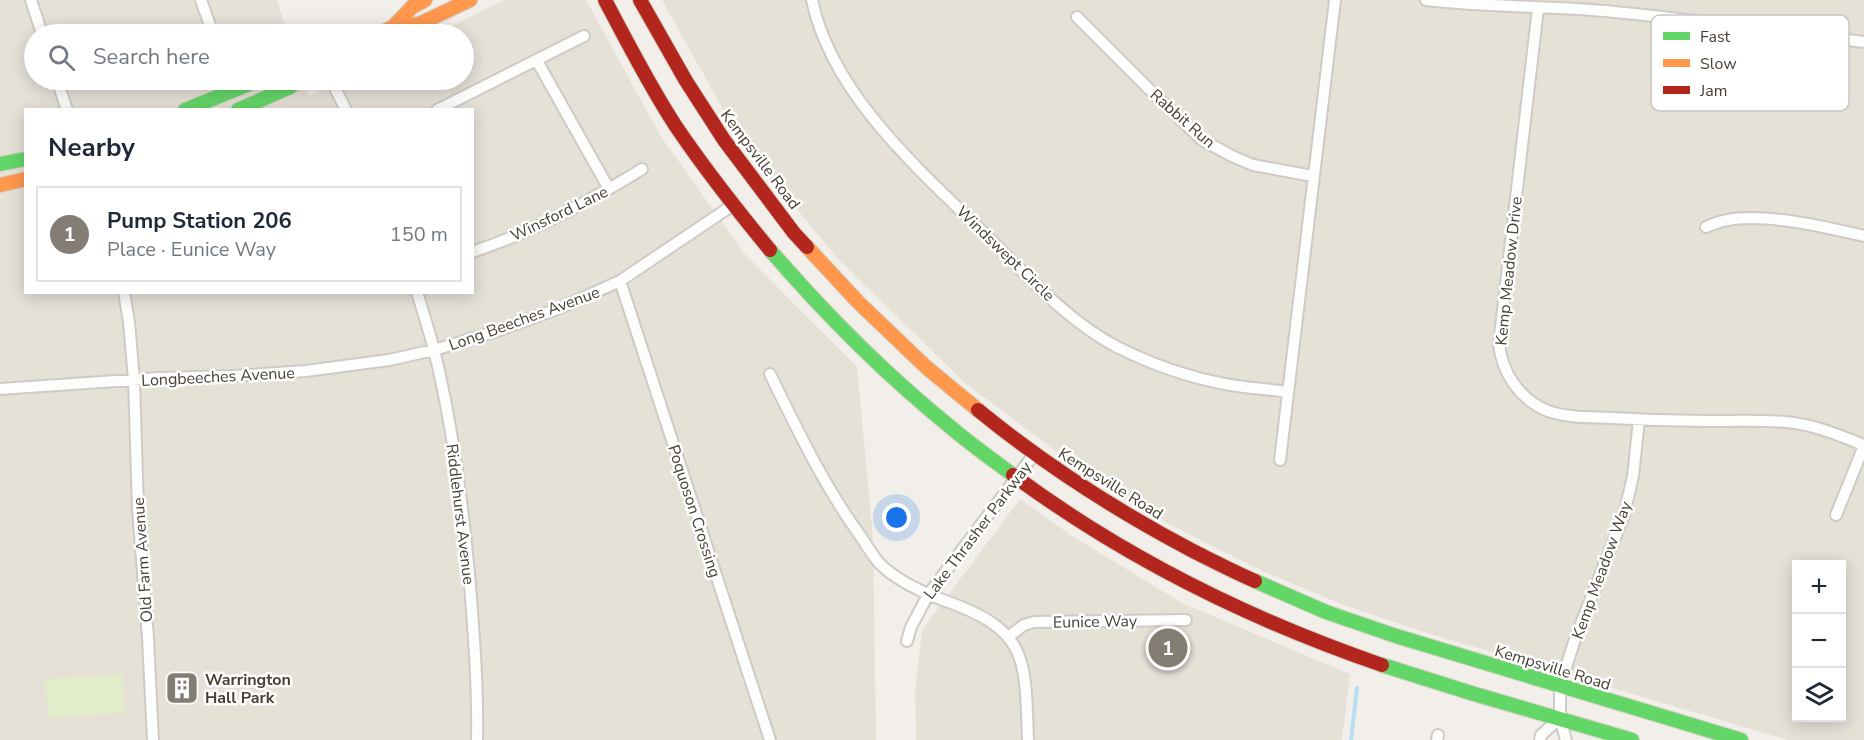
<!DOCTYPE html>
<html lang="en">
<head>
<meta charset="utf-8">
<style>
	body { margin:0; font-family:"Nunito Sans",sans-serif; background:#f6f6f7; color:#1f2937 }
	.controls { position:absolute; right:18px; bottom:18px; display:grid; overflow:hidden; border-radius:0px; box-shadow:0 3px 15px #0003 }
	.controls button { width:54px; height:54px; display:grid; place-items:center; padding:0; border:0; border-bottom:2px solid #e0e1e3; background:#fff; color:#1f2937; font:30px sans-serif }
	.you { position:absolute; left:897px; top:518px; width:21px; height:21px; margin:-15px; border:4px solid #fff; border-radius:50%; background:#1a73e8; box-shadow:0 0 0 9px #1a73e833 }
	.badge { display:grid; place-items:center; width:39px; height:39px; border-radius:50%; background:#847d74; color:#fff; font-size:20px; font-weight:700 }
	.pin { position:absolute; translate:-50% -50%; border:3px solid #fff; box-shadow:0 2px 6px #0006 }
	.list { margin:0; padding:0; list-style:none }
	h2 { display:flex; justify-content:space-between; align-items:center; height:78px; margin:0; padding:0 24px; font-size:26px }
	h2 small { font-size:20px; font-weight:400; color:#747a83 }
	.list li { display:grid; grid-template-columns:39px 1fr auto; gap:18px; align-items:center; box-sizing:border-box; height:96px; margin:0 12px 12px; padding:0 12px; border:2px solid #e0e1e3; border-radius:0px }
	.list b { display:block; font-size:22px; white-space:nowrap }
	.list p { margin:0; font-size:20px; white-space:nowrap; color:#747a83 }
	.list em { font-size:20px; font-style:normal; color:#747a83 }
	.icon { flex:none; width:33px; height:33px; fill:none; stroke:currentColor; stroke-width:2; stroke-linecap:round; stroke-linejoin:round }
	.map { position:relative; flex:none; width:1864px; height:740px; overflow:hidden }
	.search { position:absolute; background:#fff; box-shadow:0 3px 15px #0003; left:24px; top:24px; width:450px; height:66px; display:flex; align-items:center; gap:15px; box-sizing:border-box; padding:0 21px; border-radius:33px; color:#747a83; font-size:22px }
	.panel { position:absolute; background:#fff; box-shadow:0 3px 15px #0003; left:24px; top:108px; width:450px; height:186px; border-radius:0px }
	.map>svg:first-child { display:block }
	.residential { fill:#e6e1d7; fill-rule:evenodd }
	.green { fill:#e0edc8 }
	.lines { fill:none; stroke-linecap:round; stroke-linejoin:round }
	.stream { stroke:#b7def2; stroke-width:4 }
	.street-casing { stroke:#cecbc6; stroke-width:14 }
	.fast-casing { stroke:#d3cec1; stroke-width:16 }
	.slow-casing { stroke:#d3cec1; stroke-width:16 }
	.jam-casing { stroke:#d3cec1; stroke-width:16 }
	.street { stroke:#fdfdfc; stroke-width:10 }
	.fast { stroke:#63d668; stroke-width:14 }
	.slow { stroke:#ff974d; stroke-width:14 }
	.jam { stroke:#b3261e; stroke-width:14 }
	.labels { text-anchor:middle; stroke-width:5; stroke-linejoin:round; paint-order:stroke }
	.street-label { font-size:16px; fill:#484035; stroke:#fff }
	.poi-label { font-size:16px; font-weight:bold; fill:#484035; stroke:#fff; text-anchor:start }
	.key { fill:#fff; stroke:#c8c6c2; stroke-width:1.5 }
	.key-label { font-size:16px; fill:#484035 }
</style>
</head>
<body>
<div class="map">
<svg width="1864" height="740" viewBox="0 0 1864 740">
	<rect width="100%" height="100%" fill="#f2efea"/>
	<!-- residential -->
	<path class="residential" d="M0,0h277l11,34h-254v46h269l6,16 33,-16h122v-46h-29l70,-34h81l74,135 84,118 113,114 16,171 3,202h-876zM26,110h446v182h-446z
		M662,0h1202v740h-76l-371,-110 -76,-26 -81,-34 -97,-49 -69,-41 -129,-97 -127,-124 -98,-119zM1796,564h46v154h-46z
		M1020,499l52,37 110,67 168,71 -8,66h-426l-1,-48 7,-62z"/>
	<!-- green -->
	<path class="green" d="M122,674l3,39 -77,5 -3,-39z"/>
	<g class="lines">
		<!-- stream -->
		<path class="stream" d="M1351,740l6,-52"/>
		<!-- street casing -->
		<g class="street-casing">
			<path id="street" d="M31,0l11,34
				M201,0l12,34
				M812,0c20,96 110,172 177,238 39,39 79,83 128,109 34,17 70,30 108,37 20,4 42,5 63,8
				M1426,0c60,7 119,6 179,11 86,8 173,21 259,31
				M1538,8l-39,336c3,29 21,56 49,67 20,7 42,6 63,7 32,2 64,3 96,3 26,0 53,-1 78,1 28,2 53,13 79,23
				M1077,17l73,73 52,50 32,17 19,8 60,11
				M537,61l72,128
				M57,80l10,30
				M331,80l15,30
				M437,110l147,-74
				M1706,227c7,-3 15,-6 22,-7 38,-7 98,7 136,16
				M472,252c61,-20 117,-50 170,-83
				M620,281l150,459
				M124,292l5,30 5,58 4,129 10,129 5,102
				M417,292c6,20 12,38 17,58 19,76 29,156 36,235 4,51 8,103 7,155
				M770,374c27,55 53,110 89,160 7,10 13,21 21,30 16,16 42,28 63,36 86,30 82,58 85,140
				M0,389l159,-11 74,-2 73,-5 83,-11 45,-10 63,-19 63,-23 60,-27 113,-76
				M1280,460l55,-460
				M1836,515l28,-69
				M1009,636l15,-11 10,-3 152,-2
				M907,641l4,-14 17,-32 107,-142
				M1437,740l1,-5
				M1540,740l1,-5 19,-17
				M1566,740l-6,-22v-32l16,-50 48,-121 9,-39 6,-56"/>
		</g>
		<!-- fast casing -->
		<g class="fast-casing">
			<path id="fast" d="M185,110l74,-30
				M238,110l52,-23 8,-7
				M0,164l26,-5
				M770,250c56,65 117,126 184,180 19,16 39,30 59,45
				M1255,581l71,31 70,24 345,104
				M1382,665l89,28 161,47"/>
		</g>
		<!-- slow casing -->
		<g class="slow-casing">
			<path id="slow" d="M393,27l19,-20 13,-7
				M378,34l15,-7 26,-3 51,-24
				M0,185l26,-6
				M807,247l51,55 68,65 52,43"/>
		</g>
		<!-- jam casing -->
		<g class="jam-casing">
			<path id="jam" d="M605,0c22,42 44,85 70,125 29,43 62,85 95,125
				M640,0l46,81 38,59 70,93 13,14
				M978,410c66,54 139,101 215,141 20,10 41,21 62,30
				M1013,475c111,82 238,145 369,190"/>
		</g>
		<!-- street -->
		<use href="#street" class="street"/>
		<!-- fast -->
		<use href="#fast" class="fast"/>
		<!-- slow -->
		<use href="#slow" class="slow"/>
		<!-- jam -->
		<use href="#jam" class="jam"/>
	</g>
	<!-- icons -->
	<defs>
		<g id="building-square" transform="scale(1.725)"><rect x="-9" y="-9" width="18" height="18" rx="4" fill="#847d74" stroke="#fff"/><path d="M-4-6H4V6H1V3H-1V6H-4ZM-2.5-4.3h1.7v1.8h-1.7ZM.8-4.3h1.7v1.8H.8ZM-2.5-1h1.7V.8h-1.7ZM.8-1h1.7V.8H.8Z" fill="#fff"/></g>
	</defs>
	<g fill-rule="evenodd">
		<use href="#building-square" x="182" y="688"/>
	</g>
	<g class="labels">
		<!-- street labels -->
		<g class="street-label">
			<text transform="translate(1183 118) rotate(41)" y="6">Rabbit Run</text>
			<text transform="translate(761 159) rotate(53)" y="6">Kempsville Road</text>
			<text transform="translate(559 213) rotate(-26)" y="6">Winsford Lane</text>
			<text transform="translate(1006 253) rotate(44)" y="6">Windswept Circle</text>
			<text transform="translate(1508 271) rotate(-84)" y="6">Kemp Meadow Drive</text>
			<text transform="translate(524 318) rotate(-20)" y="6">Long Beeches Avenue</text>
			<text transform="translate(218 376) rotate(-3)" y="6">Longbeeches Avenue</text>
			<text transform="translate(1111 483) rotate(32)" y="6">Kempsville Road</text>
			<text transform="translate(695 511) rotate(72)" y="6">Poquoson Crossing</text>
			<text transform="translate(461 514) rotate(83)" y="6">Riddlehurst Avenue</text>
			<text transform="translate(977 530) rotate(-53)" y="6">Lake Thrasher Parkway</text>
			<text transform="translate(142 560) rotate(-94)" y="6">Old Farm Avenue</text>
			<text transform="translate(1601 570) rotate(-70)" y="6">Kemp Meadow Way</text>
			<text transform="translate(1095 621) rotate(-1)" y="6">Eunice Way</text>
			<text transform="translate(1553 667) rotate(17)" y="6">Kempsville Road</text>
		</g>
		<!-- poi labels -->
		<g class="poi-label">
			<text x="205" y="685">Warrington<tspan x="205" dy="18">Hall Park</tspan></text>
		</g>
	</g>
	<!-- legend -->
	<rect x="1651" y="15" width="198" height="96" rx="9" class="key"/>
	<rect x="1663" y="32" width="27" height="8" fill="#63d668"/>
	<rect x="1663" y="59" width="27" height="8" fill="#ff974d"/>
	<rect x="1663" y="86" width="27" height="8" fill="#b3261e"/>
	<g class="key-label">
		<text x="1700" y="42">Fast</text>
		<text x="1700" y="69">Slow</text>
		<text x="1700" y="96">Jam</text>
	</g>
</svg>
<div class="controls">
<button>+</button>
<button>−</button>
<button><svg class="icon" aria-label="layers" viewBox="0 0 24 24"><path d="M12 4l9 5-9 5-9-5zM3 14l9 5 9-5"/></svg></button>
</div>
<div class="you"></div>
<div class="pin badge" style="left:1168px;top:648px">1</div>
<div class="search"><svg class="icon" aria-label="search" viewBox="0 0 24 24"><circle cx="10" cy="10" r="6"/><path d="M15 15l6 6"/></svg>Search here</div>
<section class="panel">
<h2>Nearby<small></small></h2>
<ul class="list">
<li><span class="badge">1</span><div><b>Pump Station 206</b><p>Place · Eunice Way</p></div><em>150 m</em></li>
</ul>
</section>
</div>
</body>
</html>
